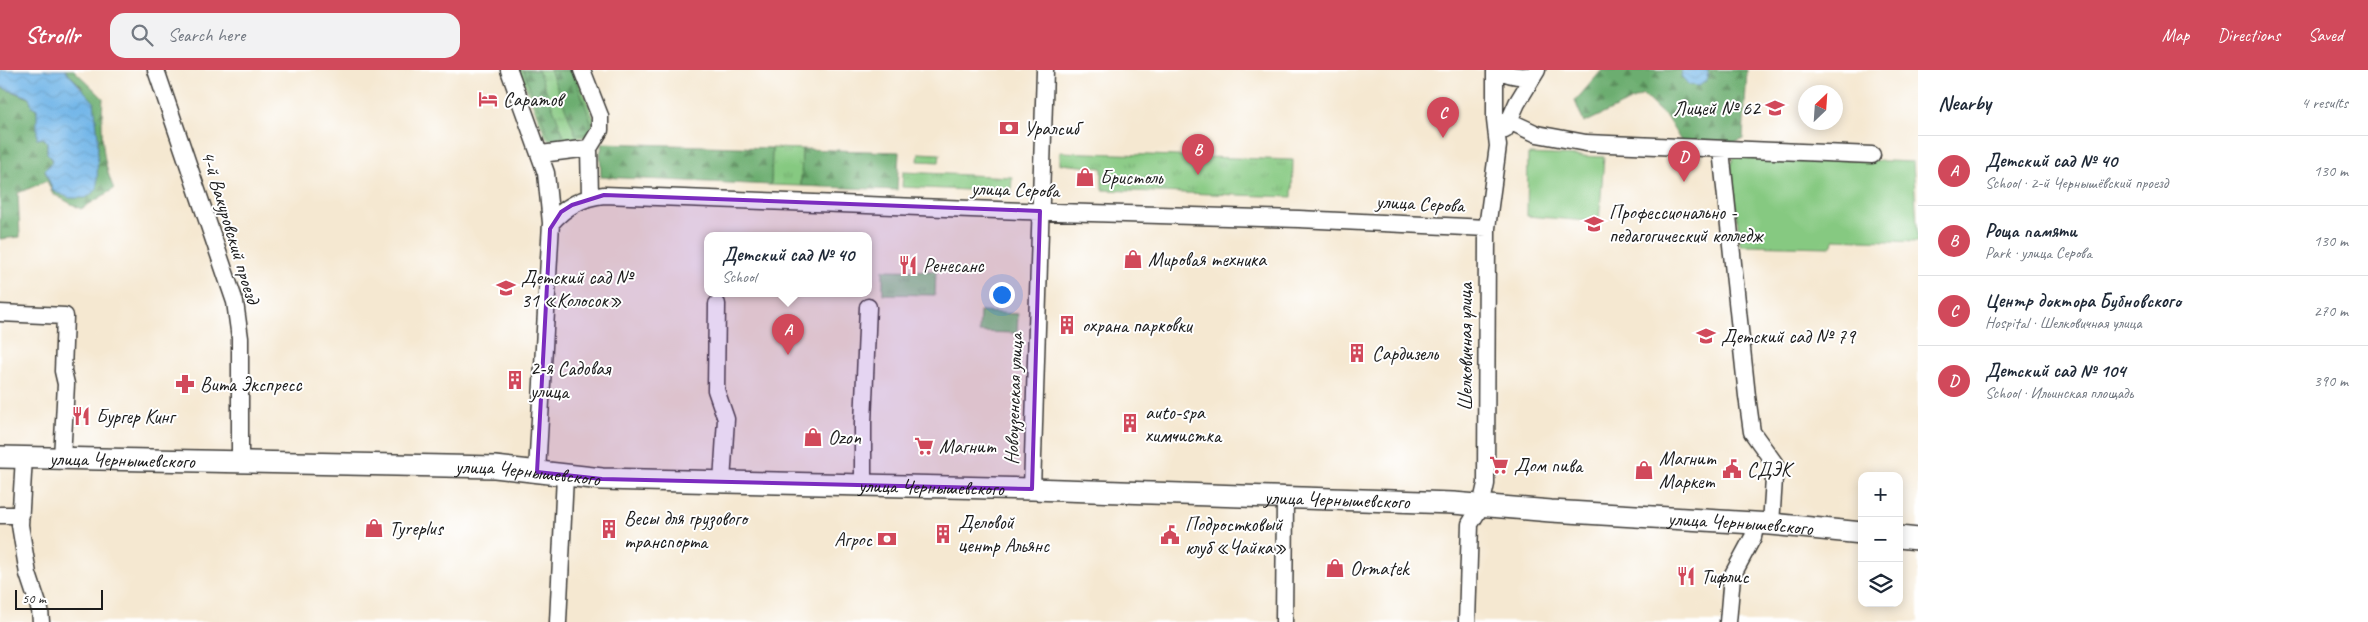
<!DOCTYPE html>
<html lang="en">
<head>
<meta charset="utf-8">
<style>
	body { margin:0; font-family:Caveat,sans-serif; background:#f2f2f3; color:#1f2937 }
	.controls { position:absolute; right:15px; bottom:15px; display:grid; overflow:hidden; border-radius:10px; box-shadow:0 2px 12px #0003 }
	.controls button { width:45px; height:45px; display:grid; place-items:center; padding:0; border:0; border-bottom:1px solid #e0e1e3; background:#fff; color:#1f2937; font:25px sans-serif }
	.compass { position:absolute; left:1798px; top:15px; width:45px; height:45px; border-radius:50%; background:#fff; box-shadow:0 2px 12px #0003; rotate:25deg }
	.scale { position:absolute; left:15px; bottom:12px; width:88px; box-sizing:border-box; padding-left:5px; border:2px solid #1c1c1c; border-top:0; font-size:14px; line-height:18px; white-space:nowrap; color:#1c1c1c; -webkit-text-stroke:4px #fff; paint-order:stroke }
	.you { position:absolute; left:1001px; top:224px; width:18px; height:18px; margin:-12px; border:4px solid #fff; border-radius:50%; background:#1a73e8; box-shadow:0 0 0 8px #1a73e833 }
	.badge { display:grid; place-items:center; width:32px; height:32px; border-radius:50%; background:#d1495b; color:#fff; font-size:16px; font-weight:700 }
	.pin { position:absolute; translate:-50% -41px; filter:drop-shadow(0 1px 2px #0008) }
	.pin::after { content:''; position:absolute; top:26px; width:18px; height:15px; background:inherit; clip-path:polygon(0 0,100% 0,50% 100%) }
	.popup { position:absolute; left:704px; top:162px; width:168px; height:65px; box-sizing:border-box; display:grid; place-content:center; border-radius:10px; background:#fff; filter:drop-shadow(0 1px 4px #0005); font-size:16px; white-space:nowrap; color:#747a83 }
	.popup b { font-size:19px; color:#1f2937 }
	.popup::after { content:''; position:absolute; left:50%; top:100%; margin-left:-10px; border:10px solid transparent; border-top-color:#fff }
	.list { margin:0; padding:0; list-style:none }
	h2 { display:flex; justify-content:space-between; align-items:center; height:65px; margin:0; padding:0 20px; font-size:21px }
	h2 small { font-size:16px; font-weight:400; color:#747a83 }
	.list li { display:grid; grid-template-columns:32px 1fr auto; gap:15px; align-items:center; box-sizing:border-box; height:70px; padding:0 20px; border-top:1px solid #e0e1e3 }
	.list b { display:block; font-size:19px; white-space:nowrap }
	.list p { margin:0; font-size:16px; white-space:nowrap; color:#747a83 }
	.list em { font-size:16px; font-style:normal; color:#747a83 }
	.icon { flex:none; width:28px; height:28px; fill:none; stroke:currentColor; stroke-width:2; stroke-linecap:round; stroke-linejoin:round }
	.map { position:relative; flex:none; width:1918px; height:552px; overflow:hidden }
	header { display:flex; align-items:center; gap:30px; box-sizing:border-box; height:70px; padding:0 25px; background:#d1495b; color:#fff }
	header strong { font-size:24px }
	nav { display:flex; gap:28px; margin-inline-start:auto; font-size:18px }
	.search { width:350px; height:45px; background:#f2f2f3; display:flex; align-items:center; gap:12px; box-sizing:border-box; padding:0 18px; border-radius:15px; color:#747a83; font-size:19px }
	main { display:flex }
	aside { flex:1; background:#fff }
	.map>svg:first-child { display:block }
	.grass { fill:url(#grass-tufts); stroke:#51724e }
	.forest { fill:url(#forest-firs); stroke:#446446 }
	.pitch { fill:#86c981; stroke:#51724e }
	.water { fill:url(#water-waves); stroke:#476982 }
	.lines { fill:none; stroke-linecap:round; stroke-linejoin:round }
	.minor-casing { stroke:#3d3b37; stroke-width:19 }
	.major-casing { stroke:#3d3b37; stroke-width:24 }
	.minor { stroke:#fff; stroke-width:16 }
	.major { stroke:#fff; stroke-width:21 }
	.marked { fill:#7b2cbf; fill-opacity:0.2; stroke:#7b2cbf; stroke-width:4; stroke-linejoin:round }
	.labels { text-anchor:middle; stroke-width:4; stroke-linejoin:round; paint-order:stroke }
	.poi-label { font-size:20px; fill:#1c1c1c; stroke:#fff; text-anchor:start }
	.street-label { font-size:20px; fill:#1c1c1c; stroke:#fff }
</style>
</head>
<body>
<header>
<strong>Strollr</strong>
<div class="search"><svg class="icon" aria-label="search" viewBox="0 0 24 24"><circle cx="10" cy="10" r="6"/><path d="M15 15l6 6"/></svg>Search here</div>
<nav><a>Map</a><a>Directions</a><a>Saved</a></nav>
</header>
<main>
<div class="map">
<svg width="1918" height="552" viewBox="0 0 1918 552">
	<defs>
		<pattern id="grass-tufts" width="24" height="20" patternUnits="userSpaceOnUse" patternTransform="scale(1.25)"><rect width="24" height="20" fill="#86c981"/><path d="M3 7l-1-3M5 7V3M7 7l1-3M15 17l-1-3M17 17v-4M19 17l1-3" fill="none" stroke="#73ac6f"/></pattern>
		<pattern id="forest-firs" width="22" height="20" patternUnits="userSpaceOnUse" patternTransform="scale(1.25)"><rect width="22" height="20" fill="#6cad6f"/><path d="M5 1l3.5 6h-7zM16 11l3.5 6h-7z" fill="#588c5a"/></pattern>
		<pattern id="water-waves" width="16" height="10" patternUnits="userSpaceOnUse" patternTransform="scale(1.25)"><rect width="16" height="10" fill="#72b6e8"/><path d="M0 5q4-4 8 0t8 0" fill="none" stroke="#629cc6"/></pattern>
	</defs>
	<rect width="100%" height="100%" fill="#fff"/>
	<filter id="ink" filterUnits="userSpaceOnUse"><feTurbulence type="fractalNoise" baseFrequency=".02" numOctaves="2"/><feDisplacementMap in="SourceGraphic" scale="10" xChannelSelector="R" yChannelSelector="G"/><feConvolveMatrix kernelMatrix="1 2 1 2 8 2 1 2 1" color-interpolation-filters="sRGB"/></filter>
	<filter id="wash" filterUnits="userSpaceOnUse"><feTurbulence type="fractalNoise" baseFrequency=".0096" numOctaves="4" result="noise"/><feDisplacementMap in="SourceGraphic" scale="20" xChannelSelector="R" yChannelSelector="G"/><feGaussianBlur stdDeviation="1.12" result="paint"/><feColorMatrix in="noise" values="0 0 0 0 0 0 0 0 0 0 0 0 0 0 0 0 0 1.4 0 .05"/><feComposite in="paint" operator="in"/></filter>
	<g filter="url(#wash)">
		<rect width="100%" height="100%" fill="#f5e8d1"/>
		<!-- grass -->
		<path class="grass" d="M519,0h56l19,49 -2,17 -41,5 -5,-4z
			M772,78l30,1 -1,37 -30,-1z
			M1060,82l233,8 -1,37 -190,-7v-22l-42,-4z
			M919,83l21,1 -1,8 -21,-1z
			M903,102l109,5 -1,15 -109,-5z
			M883,200l53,1 -1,24 -52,-1z"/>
		<!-- forest -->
		<path class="forest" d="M65,0h9l29,28c-2,31 -2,62 11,91l-33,20 -28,-15 -6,-13 -29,12 2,44 -20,2v-152l32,12 6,15v25l6,-1 3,4v11l4,4 1,5 -7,9 8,20 29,-104z
			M523,0h15l26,66 -12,3 -4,-4z
			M550,0h22l19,51 -1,13 -14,1z
			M1602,0h145l-4,69 -15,7 -46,-3 -15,-25 -24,-23 -59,28 -9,-22z
			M603,73l169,5 -1,37 -170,-8 -1,-24z
			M802,79l97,3 -2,38 -96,-4z"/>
		<!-- pitch -->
		<path class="pitch" d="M1528,84l76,3 -5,65 -72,-6z
			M1735,85l178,7 5,80 -84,-3 -1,6 -4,2 -89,-2 -9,-81z
			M980,242l38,2 -1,19 -38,-1z"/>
		<!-- water -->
		<path class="water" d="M0,0h65l29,32 4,34 -1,53 -11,9h-16l-17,-7 -8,-21 7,-8 -1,-5 -4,-4v-11l-3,-4 -7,1v-30l-5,-3 -3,-9 -29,-10z
			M1682,0h26l-1,10 -8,6 -10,-1 -8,-9z"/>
	</g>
	<g filter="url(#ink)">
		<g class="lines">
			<!-- minor casing -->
			<g class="minor-casing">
				<path id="minor" d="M156,0l79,232 5,36v123
					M509,0l37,103 5,50 -14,249
					M582,0l18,46v14l-11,18 1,48
					M1499,0c11,6 21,8 34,5
					M1509,51l28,13 49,9 286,12
					M1505,60l12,-27 20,-33
					M1721,80l26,246 5,36 23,32 -4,60
					M541,84l48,-6
					M551,153c14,-16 32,-26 53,-28l419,16 276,8 188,9
					M717,234l-1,86 10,29 -4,63
					M0,243l65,3 -2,55 3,13 -4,74
					M24,387l-4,68 8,49 12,36 1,12
					M863,415v-62l5,-116
					M1032,419l13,-419
					M0,445h21
					M558,552l7,-146
					M1284,552l1,-124
					M1467,552l3,-98 11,-18 5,-22 1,-256 11,-82 -3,-26v-50
					M1728,552l4,-46 21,-39 3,-14"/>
			</g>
			<!-- major casing -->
			<g class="major-casing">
				<g id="major">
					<path id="s1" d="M0,387l495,10 107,12 430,10 421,14 98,8 220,13 91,9"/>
					<path d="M1899,467l19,2"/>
				</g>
			</g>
			<!-- minor -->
			<use href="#minor" class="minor"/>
			<!-- major -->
			<use href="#major" class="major"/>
		</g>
	</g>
	<!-- marked area -->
	<path class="marked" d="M604,125l436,16 -8,278 -430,-10 -65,-7 13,-243 11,-17 11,-7z"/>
	<!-- icons -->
	<defs>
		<g id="hotel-bare" transform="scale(1.5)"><path d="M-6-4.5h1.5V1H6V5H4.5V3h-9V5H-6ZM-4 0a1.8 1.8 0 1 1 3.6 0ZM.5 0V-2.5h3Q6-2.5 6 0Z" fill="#d1495b" stroke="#fff" stroke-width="2.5" paint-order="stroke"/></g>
		<g id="school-bare" transform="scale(1.5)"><path d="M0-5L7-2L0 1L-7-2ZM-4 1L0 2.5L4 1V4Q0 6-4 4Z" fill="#d1495b" stroke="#fff" stroke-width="2.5" paint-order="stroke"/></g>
		<g id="bank-bare" transform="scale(1.5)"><path d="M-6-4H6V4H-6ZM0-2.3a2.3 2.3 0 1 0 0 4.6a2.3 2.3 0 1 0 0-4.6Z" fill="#d1495b" stroke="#fff" stroke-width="2.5" paint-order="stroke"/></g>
		<g id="shop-bare" transform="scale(1.5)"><path d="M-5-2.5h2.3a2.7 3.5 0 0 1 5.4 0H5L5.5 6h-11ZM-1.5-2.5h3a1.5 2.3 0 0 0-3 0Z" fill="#d1495b" stroke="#fff" stroke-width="2.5" paint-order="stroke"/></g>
		<g id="university-bare" transform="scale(1.5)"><path d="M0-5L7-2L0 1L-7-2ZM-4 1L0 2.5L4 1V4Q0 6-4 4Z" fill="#d1495b" stroke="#fff" stroke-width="2.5" paint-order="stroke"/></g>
		<g id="restaurant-bare" transform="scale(1.5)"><path d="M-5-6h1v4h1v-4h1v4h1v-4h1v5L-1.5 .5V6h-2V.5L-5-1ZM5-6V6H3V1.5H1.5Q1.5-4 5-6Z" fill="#d1495b" stroke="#fff" stroke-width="2.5" paint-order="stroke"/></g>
		<g id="building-bare" transform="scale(1.5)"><path d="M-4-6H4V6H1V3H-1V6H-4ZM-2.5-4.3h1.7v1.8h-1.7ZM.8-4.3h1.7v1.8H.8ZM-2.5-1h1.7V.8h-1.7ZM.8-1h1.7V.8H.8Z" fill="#d1495b" stroke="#fff" stroke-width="2.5" paint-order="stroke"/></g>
		<g id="pharmacy-bare" transform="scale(1.5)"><path d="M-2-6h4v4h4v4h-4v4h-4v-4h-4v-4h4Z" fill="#d1495b" stroke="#fff" stroke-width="2.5" paint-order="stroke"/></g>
		<g id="supermarket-bare" transform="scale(1.5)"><path d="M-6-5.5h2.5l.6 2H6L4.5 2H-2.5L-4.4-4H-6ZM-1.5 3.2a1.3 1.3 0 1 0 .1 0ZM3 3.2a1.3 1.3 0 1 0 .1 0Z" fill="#d1495b" stroke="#fff" stroke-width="2.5" paint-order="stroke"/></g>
		<g id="civic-bare" transform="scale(1.5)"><path d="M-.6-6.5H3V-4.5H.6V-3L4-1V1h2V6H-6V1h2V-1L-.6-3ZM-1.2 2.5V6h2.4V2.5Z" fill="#d1495b" stroke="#fff" stroke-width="2.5" paint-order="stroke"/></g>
	</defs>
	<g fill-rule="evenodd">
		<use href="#hotel-bare" x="488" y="29"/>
		<use href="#school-bare" x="1775" y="38"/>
		<use href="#bank-bare" x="1009" y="58"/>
		<use href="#shop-bare" x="1085" y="107"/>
		<use href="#university-bare" x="1594" y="154"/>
		<use href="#shop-bare" x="1133" y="189"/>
		<use href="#restaurant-bare" x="908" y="195"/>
		<use href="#school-bare" x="506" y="218"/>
		<use href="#building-bare" x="1067" y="255"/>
		<use href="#school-bare" x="1706" y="266"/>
		<use href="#building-bare" x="1357" y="283"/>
		<use href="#building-bare" x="515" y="310"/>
		<use href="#pharmacy-bare" x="185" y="314"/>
		<use href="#restaurant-bare" x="81" y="346"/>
		<use href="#building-bare" x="1130" y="353"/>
		<use href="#shop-bare" x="813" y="367"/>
		<use href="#supermarket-bare" x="924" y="376"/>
		<use href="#supermarket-bare" x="1499" y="395"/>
		<use href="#civic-bare" x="1732" y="399"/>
		<use href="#shop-bare" x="1644" y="400"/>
		<use href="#shop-bare" x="374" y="458"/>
		<use href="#building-bare" x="609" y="459"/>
		<use href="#building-bare" x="943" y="464"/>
		<use href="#civic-bare" x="1170" y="465"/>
		<use href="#bank-bare" x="887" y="469"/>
		<use href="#shop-bare" x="1335" y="498"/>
		<use href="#restaurant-bare" x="1686" y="506"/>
	</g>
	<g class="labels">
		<!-- poi labels -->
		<g class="poi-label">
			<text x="503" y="36">Саратов</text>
			<text x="1760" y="45" text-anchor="end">Лицей № 62</text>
			<text x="1024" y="65">Уралсиб</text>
			<text x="1100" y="114">Бристоль</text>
			<text x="1609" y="149">Профессионально -<tspan x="1609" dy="23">педагогический колледж</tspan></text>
			<text x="1148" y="196">Мировая техника</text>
			<text x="923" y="202">Ренесанс</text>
			<text x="521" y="214">Детский сад №<tspan x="521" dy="23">31 «Колосок»</tspan></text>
			<text x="1082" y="262">охрана парковки</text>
			<text x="1721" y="273">Детский сад № 79</text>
			<text x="1372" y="290">Сардизель</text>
			<text x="530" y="305">2-я Садовая<tspan x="530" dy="23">улица</tspan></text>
			<text x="200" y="321">Вита Экспресс</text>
			<text x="1145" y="349">auto-spa<tspan x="1145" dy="23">химчистка</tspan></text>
			<text x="96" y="353">Бургер Кинг</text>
			<text x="828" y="374">Ozon</text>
			<text x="939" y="383">Магнит</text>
			<text x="1659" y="395">Магнит<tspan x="1659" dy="23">Маркет</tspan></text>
			<text x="1514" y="402">Дом пива</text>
			<text x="1747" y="406">СДЭК</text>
			<text x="624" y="455">Весы для грузового<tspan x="624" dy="23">транспорта</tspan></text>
			<text x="958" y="459">Деловой<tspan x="958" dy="23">центр Альянс</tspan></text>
			<text x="1185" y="461">Подростковый<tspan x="1185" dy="23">клуб «Чайка»</tspan></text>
			<text x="389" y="465">Tyreplus</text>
			<text x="872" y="476" text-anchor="end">Агрос</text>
			<text x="1350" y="505">Ormatek</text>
			<text x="1701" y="513">Тифлис</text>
		</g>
		<!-- street labels -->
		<g class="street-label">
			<text transform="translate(1015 119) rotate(2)" y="7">улица Серова</text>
			<text transform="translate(1420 133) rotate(3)" y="7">улица Серова</text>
			<text transform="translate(231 157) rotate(73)" y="7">4-й Вакуровский проезд</text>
			<text transform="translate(1465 277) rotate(-90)" y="7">Шелковичная улица</text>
			<text transform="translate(1013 329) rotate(-88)" y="7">Новоузенская улица</text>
			<text dy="7" stroke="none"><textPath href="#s1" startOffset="122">улица Чернышевского</textPath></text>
			<text dy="7" stroke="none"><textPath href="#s1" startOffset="528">улица Чернышевского</textPath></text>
			<text dy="7" stroke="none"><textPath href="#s1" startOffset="932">улица Чернышевского</textPath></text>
			<text dy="7" stroke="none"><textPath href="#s1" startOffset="1338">улица Чернышевского</textPath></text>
			<text dy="7" stroke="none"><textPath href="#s1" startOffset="1742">улица Чернышевского</textPath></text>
		</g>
	</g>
</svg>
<div class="controls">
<button>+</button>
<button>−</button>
<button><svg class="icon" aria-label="layers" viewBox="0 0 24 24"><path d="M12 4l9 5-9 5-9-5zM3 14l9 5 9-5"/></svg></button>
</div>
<svg class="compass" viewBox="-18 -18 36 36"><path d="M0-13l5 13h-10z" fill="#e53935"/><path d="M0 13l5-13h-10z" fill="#747a83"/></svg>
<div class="scale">50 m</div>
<div class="you"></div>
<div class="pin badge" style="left:788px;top:285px">A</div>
<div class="popup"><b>Детский сад № 40</b>School</div>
<div class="pin badge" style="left:1198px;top:105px">B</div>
<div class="pin badge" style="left:1443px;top:68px">C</div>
<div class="pin badge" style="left:1684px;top:112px">D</div>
</div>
<aside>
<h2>Nearby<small>4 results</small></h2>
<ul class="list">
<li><span class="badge">A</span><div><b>Детский сад № 40</b><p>School · 2-й Чернышёвский проезд</p></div><em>130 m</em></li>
<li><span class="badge">B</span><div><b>Роща памяти</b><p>Park · улица Серова</p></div><em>130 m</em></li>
<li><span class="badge">C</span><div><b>Центр доктора Бубновского</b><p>Hospital · Шелковичная улица</p></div><em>270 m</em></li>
<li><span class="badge">D</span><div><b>Детский сад № 104</b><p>School · Ильинская площадь</p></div><em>390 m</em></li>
</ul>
</aside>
</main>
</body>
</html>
